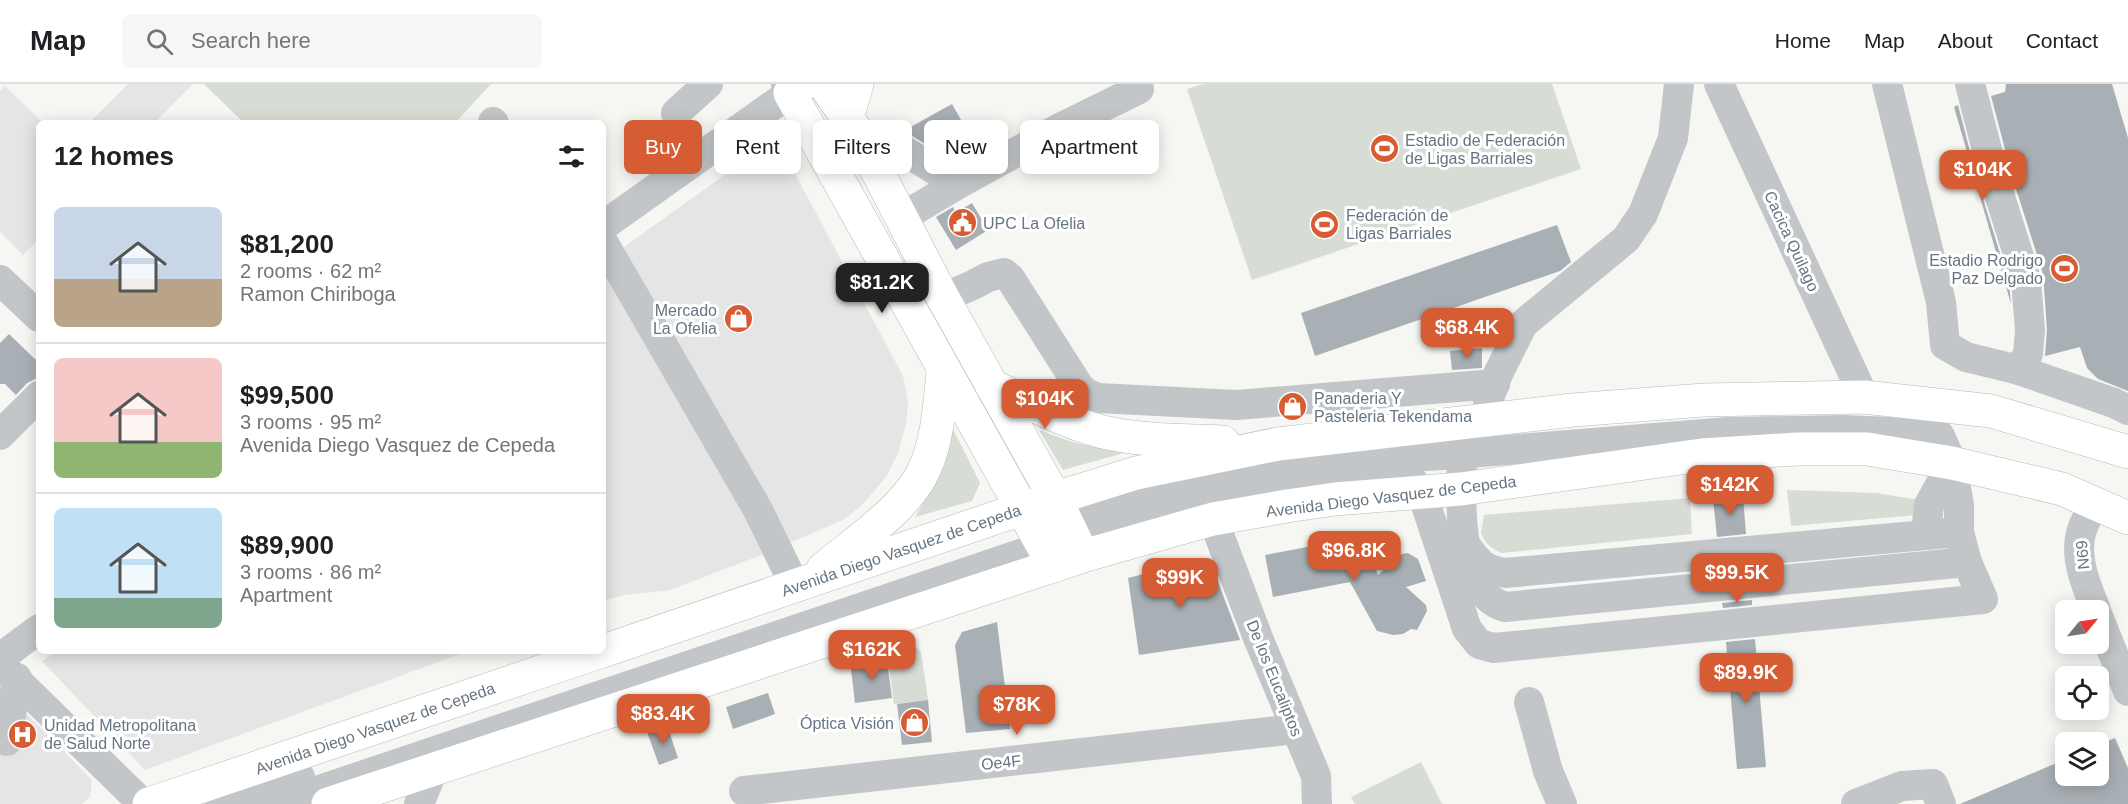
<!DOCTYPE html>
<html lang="en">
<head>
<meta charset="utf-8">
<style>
  :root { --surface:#fff; --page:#f6f6f6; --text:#202124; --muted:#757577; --line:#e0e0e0; --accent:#d65c33 }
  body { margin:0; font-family:Arial,sans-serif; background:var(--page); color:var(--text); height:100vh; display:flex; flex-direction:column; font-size:22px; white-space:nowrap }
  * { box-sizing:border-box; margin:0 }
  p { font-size:20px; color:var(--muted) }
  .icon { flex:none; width:33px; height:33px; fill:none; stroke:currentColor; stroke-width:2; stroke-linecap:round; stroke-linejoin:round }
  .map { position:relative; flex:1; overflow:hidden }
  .panel { position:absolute; left:36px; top:36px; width:570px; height:534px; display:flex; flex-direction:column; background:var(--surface); border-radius:9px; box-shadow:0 3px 15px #0003 }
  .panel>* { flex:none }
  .top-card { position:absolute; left:624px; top:36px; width:570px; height:54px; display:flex; gap:12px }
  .needle { width:39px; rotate:60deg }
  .tools { position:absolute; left:2055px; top:516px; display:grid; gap:12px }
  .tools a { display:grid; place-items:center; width:54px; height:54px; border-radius:9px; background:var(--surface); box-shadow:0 3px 15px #0003; font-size:30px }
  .price { position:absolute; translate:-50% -51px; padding:0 14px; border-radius:12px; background:var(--accent); color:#fff; font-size:20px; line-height:39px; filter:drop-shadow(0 2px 3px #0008) }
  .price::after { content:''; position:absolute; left:50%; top:36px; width:18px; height:14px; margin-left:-9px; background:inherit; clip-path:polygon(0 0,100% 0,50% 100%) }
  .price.selected { background:#222; color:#fff }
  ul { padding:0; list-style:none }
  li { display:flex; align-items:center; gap:18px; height:150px; padding:0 18px }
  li+li { border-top:2px solid var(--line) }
  li span { display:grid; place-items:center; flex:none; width:168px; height:120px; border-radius:9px; color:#555 }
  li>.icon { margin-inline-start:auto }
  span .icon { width:72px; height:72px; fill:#fffc; stroke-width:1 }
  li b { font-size:26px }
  h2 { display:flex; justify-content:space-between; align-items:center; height:72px; padding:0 18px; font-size:26px }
  .tag { padding:0 21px; border-radius:9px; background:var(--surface); box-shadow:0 3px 15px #0003; font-size:21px; line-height:54px }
  .tag.selected { background:var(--accent); color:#fff }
  header { display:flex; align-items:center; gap:36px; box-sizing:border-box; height:84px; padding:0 30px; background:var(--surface); border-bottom:2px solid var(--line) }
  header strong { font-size:28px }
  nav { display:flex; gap:33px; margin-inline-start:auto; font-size:21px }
  .search { width:420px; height:54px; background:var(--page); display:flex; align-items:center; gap:15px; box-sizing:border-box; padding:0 21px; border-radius:9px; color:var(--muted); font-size:22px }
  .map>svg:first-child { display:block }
  .built { fill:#e4e5e4 }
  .green { fill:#d7ddd4 }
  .building { fill:#a9b0b5 }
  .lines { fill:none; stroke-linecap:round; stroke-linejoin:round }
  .major-casing { stroke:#b5b9bc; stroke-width:34 }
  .minor { stroke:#c2c6c9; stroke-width:30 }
  .major { stroke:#fff; stroke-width:33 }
  .labels { text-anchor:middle; stroke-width:6; stroke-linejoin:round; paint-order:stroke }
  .poi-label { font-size:16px; fill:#677582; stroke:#fff; text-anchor:start }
  .street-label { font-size:16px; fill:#677582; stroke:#fff }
</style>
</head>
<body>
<header>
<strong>Map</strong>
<div class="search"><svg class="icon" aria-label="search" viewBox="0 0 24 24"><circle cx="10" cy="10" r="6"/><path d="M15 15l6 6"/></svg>Search here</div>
<nav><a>Home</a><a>Map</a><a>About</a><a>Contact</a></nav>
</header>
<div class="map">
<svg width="2128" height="720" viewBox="0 0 2128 720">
  <rect width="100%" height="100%" fill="#f6f6f3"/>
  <g class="built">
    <polygon points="128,0 193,0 154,39 89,39"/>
    <polygon points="5,2 43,39 39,39 39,155 23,171 0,148 0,7"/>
    <polygon points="776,54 903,292 908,318 906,340 898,369 886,393 863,420 845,435 769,468 670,506 625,511 603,517 603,178"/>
    <polygon points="57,567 468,567 145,686 42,577"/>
    <polygon points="0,603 92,696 90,713 82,720 0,720"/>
  </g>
  <g class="green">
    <polygon points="204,0 491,0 455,39 244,39"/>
    <polygon points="1203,0 1552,0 1581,85 1252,196 1187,5"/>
    <polygon points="953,345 980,399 972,417 915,433 937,394"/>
    <polygon points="1039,346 1072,358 1124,369 1063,386"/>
    <polygon points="1787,406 1877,409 1919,416 1917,431 1791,442"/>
    <path d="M1690,414L1692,450L1502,469C1491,465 1485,459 1481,449L1484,431Z"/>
    <polygon points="911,563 917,564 921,568 928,616 894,620 887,569"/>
    <polygon points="1421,678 1442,720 1355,720 1351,713"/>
  </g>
  <g class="building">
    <polygon points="2006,0 2112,0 2128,54 2128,307 2098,295 2087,284 2080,263 2045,272 2047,246 2043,190 2012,92 1991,12 2005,8"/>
    <polygon points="952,20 977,64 976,71 958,80 909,50 907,45"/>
    <polygon points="1958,21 1979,102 2009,198 2011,220 1954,23"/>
    <polygon points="972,119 988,146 956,166 936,133 953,123 956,129"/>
    <polygon points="1557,141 1571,178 1560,187 1315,272 1301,229"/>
    <polygon points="9,250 39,279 39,293 27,299 16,311 5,300 0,300 0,259"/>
    <polygon points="1482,264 1482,284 1452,286 1450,267"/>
    <polygon points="1743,412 1746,450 1717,453 1713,414"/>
    <polygon points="1334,458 1336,466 1359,462 1366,465 1378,491 1402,470 1408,469 1418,475 1426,497 1406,503 1426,521 1427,527 1417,546 1411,545 1403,550 1393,551 1377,547 1350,498 1273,513 1265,471"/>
    <polygon points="1202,475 1209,477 1212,482 1240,556 1139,571 1128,494"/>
    <polygon points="1752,516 1752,521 1723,524 1722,519"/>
    <polygon points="997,538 1010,645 966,649 955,561 962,548"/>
    <polygon points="1755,555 1766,683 1737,685 1726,558"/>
    <polygon points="886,570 892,614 855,619 851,585"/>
    <polygon points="768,609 775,630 733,645 726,623"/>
    <polygon points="928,616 932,658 902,661 897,620"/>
    <polygon points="667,641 678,674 659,681 647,648"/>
    <polygon points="2115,654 2128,684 2128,720 1960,720 2066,675 2066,692 2098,692 2098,661"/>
  </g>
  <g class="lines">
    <defs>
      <g id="major">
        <polyline points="803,0 790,9 1054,482"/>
        <polyline points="824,0 857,48 943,214 1055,414 1083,472"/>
        <polyline points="847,34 857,0"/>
        <path d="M992,302C1028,318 1064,338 1103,348C1141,357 1183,356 1223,358"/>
        <path d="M823,485C855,458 907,424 924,386C938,357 940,318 943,287"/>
        <polyline points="603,567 1021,425 1136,389 1278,360 1573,326 1704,316 1864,313 1991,327 2128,368"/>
        <polyline points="149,720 602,567"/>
        <polyline points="328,720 1083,472 1213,435 1287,422 1335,415 1461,405 1702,371 1797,365 1867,365 1952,379 2062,405 2128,434"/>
      </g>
    </defs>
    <use href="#major" class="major-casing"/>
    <g class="minor">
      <polyline points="1719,0 1864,313"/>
      <polyline points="1887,0 1941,218 1945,261 1966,273 2019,286 2028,270 2030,247 2026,195 1995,97 1970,0"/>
      <polyline points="676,29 708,0"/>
      <polyline points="493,38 494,39"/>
      <polyline points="857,48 898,63 958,100 1060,44 1139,5"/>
      <polyline points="901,134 958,100"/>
      <polyline points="603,142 790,9 786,0"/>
      <polyline points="603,158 758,426 795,502"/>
      <polyline points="0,196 39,233"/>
      <polyline points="943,214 973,201 988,193 1004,189 1010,194 1080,304 1088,310 1098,314 1236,321 1495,300"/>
      <polyline points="2019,286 2114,319 2128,326"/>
      <polyline points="1488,317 1498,290 1523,240 1626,155 1643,130 1673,54 1679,0"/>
      <polyline points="0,351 39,312"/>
      <path d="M1462,380C1460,418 1458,510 1505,523L1967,478"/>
      <polyline points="1082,429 1174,402 1277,380 1444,371 1729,348 1845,346 1912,349 1932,360 1943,371"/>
      <polyline points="1213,435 1258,554 1316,692 1317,720"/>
      <polyline points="1926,450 1929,421 1952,379"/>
      <path d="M1466,462C1479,479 1484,486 1505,489L1959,448"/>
      <path d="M2096,526C2081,488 2066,454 2098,419"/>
      <polyline points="2098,532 2128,607"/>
      <polyline points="0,574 39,545"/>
      <polyline points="0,580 143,720"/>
      <polyline points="1529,618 1548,687 1562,720"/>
      <polyline points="7,657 17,594"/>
      <polyline points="744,707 1295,645"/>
      <polyline points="220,720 300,693"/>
      <polyline points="278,720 1074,452 1138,434 1280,402 1411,395 1422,409 1467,545 1479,560 1494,564 1983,515 1967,478 1959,448 1959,422 1952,379 1940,352 1912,317"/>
      <polyline points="419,720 433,686"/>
      <polyline points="1856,720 1902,702 1933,700 1941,720"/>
    </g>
    <use href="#major" class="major"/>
  </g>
  <defs>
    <symbol id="stadium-disc" viewBox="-11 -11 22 22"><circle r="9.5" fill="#d65c33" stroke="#fff"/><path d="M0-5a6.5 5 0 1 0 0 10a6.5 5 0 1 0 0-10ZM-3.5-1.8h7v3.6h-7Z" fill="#fff"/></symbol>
    <symbol id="civic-disc" viewBox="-11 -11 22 22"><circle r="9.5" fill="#d65c33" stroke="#fff"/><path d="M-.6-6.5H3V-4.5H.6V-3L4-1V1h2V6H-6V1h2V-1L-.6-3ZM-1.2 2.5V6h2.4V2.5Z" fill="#fff"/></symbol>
    <symbol id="shop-disc" viewBox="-11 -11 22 22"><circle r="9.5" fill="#d65c33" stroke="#fff"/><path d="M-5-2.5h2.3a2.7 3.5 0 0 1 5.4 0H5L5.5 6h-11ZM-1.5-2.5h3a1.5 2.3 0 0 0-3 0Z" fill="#fff"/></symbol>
    <symbol id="hospital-disc" viewBox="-11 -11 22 22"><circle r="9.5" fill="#d65c33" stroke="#fff"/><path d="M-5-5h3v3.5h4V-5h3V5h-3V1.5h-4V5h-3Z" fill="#fff"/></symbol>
  </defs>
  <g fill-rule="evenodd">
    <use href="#stadium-disc" x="1368" y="48" width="33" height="33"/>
    <use href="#civic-disc" x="946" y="122" width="33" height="33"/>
    <use href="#stadium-disc" x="1308" y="124" width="33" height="33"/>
    <use href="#stadium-disc" x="2048" y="168" width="33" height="33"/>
    <use href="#shop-disc" x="722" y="218" width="33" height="33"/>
    <use href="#shop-disc" x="1276" y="306" width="33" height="33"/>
    <use href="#shop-disc" x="898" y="622" width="33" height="33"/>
    <use href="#hospital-disc" x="6" y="634" width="33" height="33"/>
  </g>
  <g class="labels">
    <g class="poi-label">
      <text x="1405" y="62">Estadio de Federación<tspan x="1405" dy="18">de Ligas Barriales</tspan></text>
      <text x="1346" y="137">Federación de<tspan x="1346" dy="18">Ligas Barriales</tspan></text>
      <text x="983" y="145">UPC La Ofelia</text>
      <text x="2043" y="182" text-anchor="end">Estadio Rodrigo<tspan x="2043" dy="18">Paz Delgado</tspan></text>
      <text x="717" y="232" text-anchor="end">Mercado<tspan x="717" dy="18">La Ofelia</tspan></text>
      <text x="1314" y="320">Panaderia Y<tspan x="1314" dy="18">Pasteleria Tekendama</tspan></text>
      <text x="894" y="645" text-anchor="end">Óptica Visión</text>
      <text x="44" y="647">Unidad Metropolitana<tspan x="44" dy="18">de Salud Norte</tspan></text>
    </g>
    <g class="street-label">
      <text transform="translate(1792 157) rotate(65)" y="6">Cacica Quilago</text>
      <text transform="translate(1391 412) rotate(-7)" y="6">Avenida Diego Vasquez de Cepeda</text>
      <text transform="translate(901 466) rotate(-19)" y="6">Avenida Diego Vasquez de Cepeda</text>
      <text transform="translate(2082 471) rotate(-95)" y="6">N69</text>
      <text transform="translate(1275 594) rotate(68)" y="6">De los Eucaliptos</text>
      <text transform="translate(375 644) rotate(-19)" y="6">Avenida Diego Vasquez de Cepeda</text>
      <text transform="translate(1001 678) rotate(-6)" y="6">Oe4F</text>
    </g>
  </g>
</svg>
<div class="tools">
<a><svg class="needle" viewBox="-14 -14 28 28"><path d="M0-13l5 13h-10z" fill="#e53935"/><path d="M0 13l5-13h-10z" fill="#757577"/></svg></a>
<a><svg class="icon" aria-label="locate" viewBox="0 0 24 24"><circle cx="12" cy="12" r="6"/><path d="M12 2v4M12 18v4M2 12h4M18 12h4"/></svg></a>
<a><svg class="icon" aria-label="layers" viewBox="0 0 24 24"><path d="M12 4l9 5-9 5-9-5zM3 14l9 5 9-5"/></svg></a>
</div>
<b class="price" style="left:1983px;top:117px">$104K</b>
<b class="price selected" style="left:882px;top:230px">$81.2K</b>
<b class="price" style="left:1467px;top:275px">$68.4K</b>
<b class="price" style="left:1045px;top:346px">$104K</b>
<b class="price" style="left:1730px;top:432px">$142K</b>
<b class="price" style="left:1354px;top:498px">$96.8K</b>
<b class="price" style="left:1737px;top:520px">$99.5K</b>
<b class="price" style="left:1180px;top:525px">$99K</b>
<b class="price" style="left:872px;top:597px">$162K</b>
<b class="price" style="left:1746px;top:620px">$89.9K</b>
<b class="price" style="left:1017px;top:652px">$78K</b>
<b class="price" style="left:663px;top:661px">$83.4K</b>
<div class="top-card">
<a class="tag selected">Buy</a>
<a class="tag">Rent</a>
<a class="tag">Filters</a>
<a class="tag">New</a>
<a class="tag">Apartment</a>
</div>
<section class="panel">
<h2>12 homes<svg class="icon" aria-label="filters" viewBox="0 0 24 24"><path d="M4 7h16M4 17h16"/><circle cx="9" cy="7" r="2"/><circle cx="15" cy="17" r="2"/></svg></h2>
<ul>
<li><span style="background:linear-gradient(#c9d6e8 60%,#b9a48a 0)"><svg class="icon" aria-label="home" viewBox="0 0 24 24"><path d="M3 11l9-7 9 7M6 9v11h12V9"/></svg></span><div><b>$81,200</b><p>2 rooms · 62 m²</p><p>Ramon Chiriboga</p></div></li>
<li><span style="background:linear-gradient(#f6c9c9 70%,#8fb573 0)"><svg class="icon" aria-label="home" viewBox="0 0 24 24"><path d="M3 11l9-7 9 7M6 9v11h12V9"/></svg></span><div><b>$99,500</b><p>3 rooms · 95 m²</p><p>Avenida Diego Vasquez de Cepeda</p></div></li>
<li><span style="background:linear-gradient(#bfe0f5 75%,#7fa58c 0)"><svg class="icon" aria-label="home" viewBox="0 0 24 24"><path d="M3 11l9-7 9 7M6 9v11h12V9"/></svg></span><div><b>$89,900</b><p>3 rooms · 86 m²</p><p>Apartment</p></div></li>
</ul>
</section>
</div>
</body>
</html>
